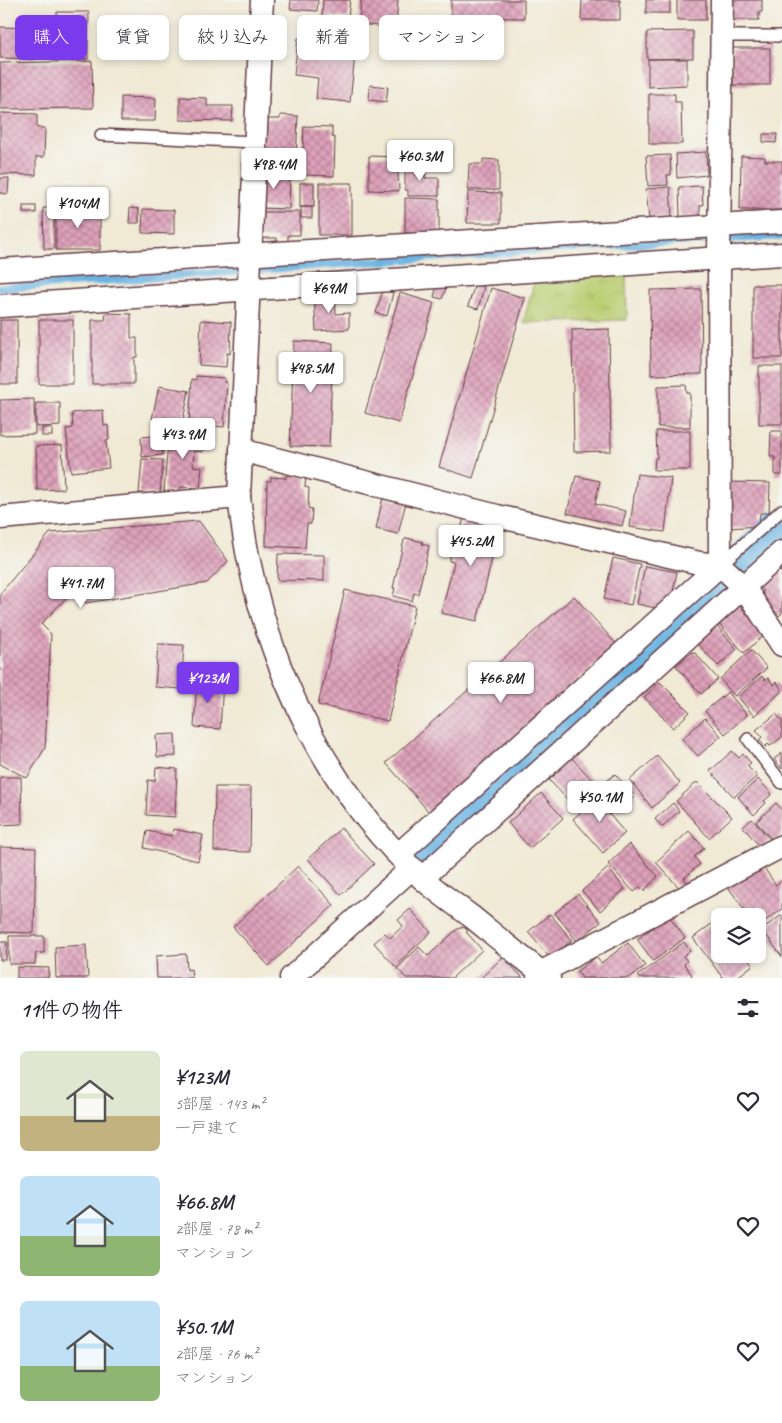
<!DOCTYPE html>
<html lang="ja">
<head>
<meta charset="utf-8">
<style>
  :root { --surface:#fff; --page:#f2f2f3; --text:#2b2b33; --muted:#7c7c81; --accent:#7c3aed }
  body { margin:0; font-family:Caveat,"Klee One",sans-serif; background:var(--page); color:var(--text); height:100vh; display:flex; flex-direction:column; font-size:19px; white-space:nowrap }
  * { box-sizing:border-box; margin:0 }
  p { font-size:16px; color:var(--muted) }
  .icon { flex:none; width:28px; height:28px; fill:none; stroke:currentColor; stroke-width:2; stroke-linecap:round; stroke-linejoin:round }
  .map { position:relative; height:978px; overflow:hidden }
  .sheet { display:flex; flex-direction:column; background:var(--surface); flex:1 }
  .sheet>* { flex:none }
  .guide { position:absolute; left:15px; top:15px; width:500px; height:45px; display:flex; gap:10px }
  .controls { position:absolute; left:711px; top:908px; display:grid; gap:10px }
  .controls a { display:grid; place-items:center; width:55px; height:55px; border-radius:8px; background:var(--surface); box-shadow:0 2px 8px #0003; font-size:25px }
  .price { position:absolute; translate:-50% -42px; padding:0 11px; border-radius:5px; background:#fff; color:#222; font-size:16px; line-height:32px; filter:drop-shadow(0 1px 2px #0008) }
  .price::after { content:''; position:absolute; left:50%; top:30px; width:15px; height:11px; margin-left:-8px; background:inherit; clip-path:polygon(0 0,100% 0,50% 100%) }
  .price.selected { background:var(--accent); color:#fff }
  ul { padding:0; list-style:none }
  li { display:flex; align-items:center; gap:15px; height:125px; padding:0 20px }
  li span { display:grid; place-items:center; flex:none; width:140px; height:100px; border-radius:8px; color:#555 }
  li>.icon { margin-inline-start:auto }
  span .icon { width:60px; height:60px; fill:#fffc; stroke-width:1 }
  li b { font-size:21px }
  h2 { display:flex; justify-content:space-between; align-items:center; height:60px; padding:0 20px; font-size:21px }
  .chip { padding:0 18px; border-radius:8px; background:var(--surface); box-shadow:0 2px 8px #0003; font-size:18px; line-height:45px }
  .chip.selected { background:var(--accent); color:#fff }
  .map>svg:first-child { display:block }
  .grass { fill:url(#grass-tufts); stroke:#82764e }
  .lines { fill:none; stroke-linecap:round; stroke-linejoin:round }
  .stream { stroke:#6bb4e3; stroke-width:8 }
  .river { stroke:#6bb4e3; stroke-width:46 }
  .building { fill:url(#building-cross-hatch) }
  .lane-casing { stroke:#633d44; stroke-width:14 }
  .street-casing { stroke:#633d44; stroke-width:25 }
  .lane { stroke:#fff; stroke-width:11 }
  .street { stroke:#fff; stroke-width:22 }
</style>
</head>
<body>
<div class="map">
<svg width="782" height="978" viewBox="0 0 782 978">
  <defs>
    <pattern id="grass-tufts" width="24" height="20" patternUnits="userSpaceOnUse" patternTransform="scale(1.25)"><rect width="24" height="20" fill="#b9ce72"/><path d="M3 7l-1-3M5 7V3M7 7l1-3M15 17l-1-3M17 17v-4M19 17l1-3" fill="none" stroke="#a1b063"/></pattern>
    <pattern id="building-cross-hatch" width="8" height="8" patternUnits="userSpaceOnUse" patternTransform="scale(1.25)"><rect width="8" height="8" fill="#dea2bb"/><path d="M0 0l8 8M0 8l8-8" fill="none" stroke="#b68398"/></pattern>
  </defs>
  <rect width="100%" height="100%" fill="#f6f6f2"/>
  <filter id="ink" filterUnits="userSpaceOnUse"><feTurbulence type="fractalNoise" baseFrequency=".02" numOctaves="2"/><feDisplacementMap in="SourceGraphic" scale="10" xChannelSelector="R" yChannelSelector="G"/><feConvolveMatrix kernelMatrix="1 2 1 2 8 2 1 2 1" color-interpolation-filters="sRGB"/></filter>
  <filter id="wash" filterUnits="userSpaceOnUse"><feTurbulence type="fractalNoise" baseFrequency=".0096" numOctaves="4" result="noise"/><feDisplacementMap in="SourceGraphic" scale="20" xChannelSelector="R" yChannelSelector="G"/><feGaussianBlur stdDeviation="1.12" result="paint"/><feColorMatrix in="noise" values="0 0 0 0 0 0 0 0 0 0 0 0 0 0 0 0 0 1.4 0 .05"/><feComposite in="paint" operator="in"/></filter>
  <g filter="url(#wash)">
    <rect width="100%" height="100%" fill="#f0e9d4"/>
    <polygon class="grass" points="626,274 627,320 523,323 535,279"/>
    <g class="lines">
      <polyline class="stream" points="0,288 551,249 782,236"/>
      <polyline class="river" points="427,852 516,770 782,533"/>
    </g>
    <g id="blocks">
      <g class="building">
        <polygon points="291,0 318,0 317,11 290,9"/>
        <polygon points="323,0 350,0 348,18 322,16"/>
        <polygon points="361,0 398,0 396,28 359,24"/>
        <polygon points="451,0 524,0 524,18 451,17"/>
        <polygon points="582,0 620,0 620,20 581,20"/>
        <rect x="646" y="0" width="24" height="13"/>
        <rect x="677" y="0" width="29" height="20"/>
        <polygon points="732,0 762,0 762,12 759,12 759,20 732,20"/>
        <polygon points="57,12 89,12 88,59 56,58"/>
        <polygon points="0,27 35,28 35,59 0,58"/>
        <polygon points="693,31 693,58 647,59 647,32"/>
        <polygon points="326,37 343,39 342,43 356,45 350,102 316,99 318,78 294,75 298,38 325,41"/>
        <polygon points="732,48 770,48 770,85 733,85"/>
        <polygon points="648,59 687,59 687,85 648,87"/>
        <polygon points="92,61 93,108 1,109 0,63"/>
        <polygon points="370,85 388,87 386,102 369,100"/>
        <polygon points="649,94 675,94 675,102 681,102 682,144 649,144"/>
        <polygon points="121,97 156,98 155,121 121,121"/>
        <polygon points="180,97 207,98 207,106 233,106 232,121 180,120"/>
        <polygon points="0,113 37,114 37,128 45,128 44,157 36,157 36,175 0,174"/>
        <polygon points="280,115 298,116 296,161 262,159 263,119 280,119"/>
        <polygon points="304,126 332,127 332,137 335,138 334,176 302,175"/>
        <polygon points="763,134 777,134 776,143 763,142"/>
        <polygon points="706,152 707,175 677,178 676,154"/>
        <polygon points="670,155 671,175 667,175 668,185 648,186 646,156"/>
        <polygon points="369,156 397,157 399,191 369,190"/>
        <polygon points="741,156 765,157 765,161 782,161 782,210 740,210"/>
        <polygon points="483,159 499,160 499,190 468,190 469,164 483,164"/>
        <polygon points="405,164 425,164 425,178 439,178 439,196 408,196 408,190 405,190"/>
        <polygon points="259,170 280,170 280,175 290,175 289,209 259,208"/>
        <polygon points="0,178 9,178 8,194 0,193"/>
        <rect x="300" y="183" width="14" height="24"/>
        <rect x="319" y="183" width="33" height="52"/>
        <polygon points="702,186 703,205 700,205 700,216 680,217 679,187"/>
        <polygon points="670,187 672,217 649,219 646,189"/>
        <polygon points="468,192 501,193 501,223 467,223"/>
        <polygon points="405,198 439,199 439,233 405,233"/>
        <rect x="23" y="206" width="13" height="7"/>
        <polygon points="100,207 100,250 56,250 56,208"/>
        <rect x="301" y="207" width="11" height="11"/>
        <polygon points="43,208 54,208 54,249 44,249"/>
        <polygon points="130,208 139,209 139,223 129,223"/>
        <polygon points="143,209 174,210 174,234 142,233"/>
        <polygon points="259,212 300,212 300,235 288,235 288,242 277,242 277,238 259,238"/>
        <polygon points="475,284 484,287 478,309 468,306"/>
        <polygon points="437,285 446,288 442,299 434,297"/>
        <rect x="753" y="285" width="29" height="73"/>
        <polygon points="491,288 525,298 473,478 439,467"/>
        <polygon points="701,289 702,374 651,375 650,290"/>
        <polygon points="383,290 393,293 387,316 376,313"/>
        <polygon points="335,293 336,314 349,313 349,329 316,331 314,294"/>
        <polygon points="400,293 434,303 399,423 365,413"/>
        <polygon points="106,313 131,314 131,338 137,338 137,357 134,357 134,384 92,384 92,320 105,320"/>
        <rect x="0" y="320" width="17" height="64"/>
        <rect x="39" y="320" width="34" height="64"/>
        <polygon points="201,320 231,322 230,354 227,353 226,367 199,365"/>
        <polygon points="609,329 611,451 574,452 572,330"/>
        <polygon points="294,341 333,343 329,447 290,446"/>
        <rect x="759" y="366" width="23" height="58"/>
        <polygon points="196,376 225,378 224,382 227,383 224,427 189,424 192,379 196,380"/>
        <polygon points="686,385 687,393 690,393 690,427 658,427 658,386"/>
        <polygon points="159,386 189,391 182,425 152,419"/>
        <polygon points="34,399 35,434 0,435 0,400"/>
        <polygon points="36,403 60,403 60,426 36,427"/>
        <polygon points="103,410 104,426 108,425 109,440 106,441 109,468 71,472 66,429 73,428 72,413"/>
        <rect x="42" y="428" width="10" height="8"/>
        <polygon points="169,430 205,432 203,452 194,451 193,466 202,467 200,488 180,487 180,492 164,491"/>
        <polygon points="656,431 690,431 690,470 654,470 655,458 657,458"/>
        <polygon points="771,431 782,431 782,475 775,475 775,457 770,457"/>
        <polygon points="162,435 163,455 142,457 141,437"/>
        <polygon points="62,445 64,489 37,490 36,446"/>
        <polygon points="142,459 163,460 160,494 139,493"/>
        <polygon points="637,474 671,478 665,532 630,527"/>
        <polygon points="286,475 306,476 305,487 309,488 308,508 312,509 311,524 307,524 305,548 266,546 267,481 271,481 271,477 286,478"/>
        <polygon points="576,476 600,481 595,504 626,511 622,526 567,513"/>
        <polygon points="730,482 770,483 769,513 760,513 759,526 729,528"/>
        <polygon points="383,497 406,502 398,534 376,529"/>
        <polygon points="465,513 501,522 477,621 441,613 454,562 449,561 452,545 457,546"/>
        <polygon points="199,521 228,561 207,583 86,603 74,590 41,624 51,634 45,748 27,778 0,764 0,594 50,533"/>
        <polygon points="407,538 423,542 422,544 429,546 418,594 414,593 412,601 393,596 395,588 393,588 404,540"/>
        <polygon points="278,554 324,555 324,581 277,580"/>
        <polygon points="613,558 640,564 631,605 604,599"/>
        <polygon points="645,566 677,572 669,611 637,604"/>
        <polygon points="776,567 780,572 782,570 782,613 779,616 761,594 764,591 757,584"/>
        <polygon points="345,590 415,606 388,721 318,705"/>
        <polygon points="574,596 617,645 429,812 386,763"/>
        <polygon points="738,603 764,635 744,653 717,622"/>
        <polygon points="715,624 737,649 718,666 695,641"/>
        <polygon points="158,644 184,645 181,689 155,687"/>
        <polygon points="751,650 767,668 735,696 720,679"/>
        <polygon points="692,652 695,653 718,679 701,694 676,666"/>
        <polygon points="762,676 765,680 768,678 774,685 777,682 782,691 754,716 738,697"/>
        <polygon points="197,680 223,682 220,729 194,727"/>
        <polygon points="660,682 690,712 673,728 644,697"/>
        <polygon points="728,692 747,715 725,734 705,711"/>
        <polygon points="776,714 782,721 782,737 770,746 768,744 765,747 759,740 762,737 756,730"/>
        <polygon points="705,718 721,736 698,756 682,739"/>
        <polygon points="175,734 176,756 157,757 156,735"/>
        <polygon points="732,751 739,758 743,754 751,763 747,766 757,776 734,797 710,771"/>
        <polygon points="782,753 782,769 774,759"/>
        <polygon points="570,756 596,784 573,805 549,780 555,775 552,772"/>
        <polygon points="657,756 680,783 652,808 630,780"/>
        <polygon points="156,767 177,769 175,817 146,815 148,780 155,781"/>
        <polygon points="615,774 635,796 619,811 599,788"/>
        <polygon points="0,777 21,777 22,824 0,825"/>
        <polygon points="758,779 772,794 764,801 766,803 754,815 738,797"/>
        <polygon points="697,782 732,817 709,838 676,801"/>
        <polygon points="215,787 251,787 250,852 214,851"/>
        <polygon points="541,793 563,818 530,848 508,823"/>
        <polygon points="602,793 615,809 609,814 625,833 603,853 573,819"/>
        <polygon points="673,803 679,811 662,827 655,819"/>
        <polygon points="776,803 782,810 782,834 774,841 756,822"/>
        <polygon points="752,819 770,839 761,848 743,827"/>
        <polygon points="341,828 374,864 341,895 308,859"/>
        <polygon points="173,829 203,835 198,861 144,848 147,831 172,836"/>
        <polygon points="689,831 704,848 694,857 700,864 684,878 690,886 681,890 656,862"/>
        <polygon points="629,844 658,876 644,891 640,887 634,892 608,864"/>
        <polygon points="0,847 36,848 34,933 0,932"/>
        <polygon points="762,865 776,885 782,880 782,909 758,926 758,916 749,916 728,887"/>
        <polygon points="298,866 334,905 269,966 233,927"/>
        <polygon points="608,868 625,889 600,911 582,891"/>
        <polygon points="578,894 601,922 577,941 555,913"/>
        <polygon points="410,909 431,932 395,966 374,943 385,933 390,938 403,926 398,920"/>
        <polygon points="550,914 572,940 550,958 528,932"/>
        <polygon points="782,915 782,957 762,929"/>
        <polygon points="669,916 685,938 653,961 637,939"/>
        <polygon points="718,919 720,954 744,954 753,965 736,978 723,978 693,938"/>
        <polygon points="462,927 467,929 467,933 482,950 452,978 406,978 397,968 419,947 428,956 456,930"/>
        <polygon points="9,936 44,936 44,953 36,953 35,964 9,964"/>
        <polygon points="0,942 7,942 6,960 0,960"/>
        <polygon points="684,942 690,951 683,956 687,961 684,964 692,975 689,978 639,978 637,976"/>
        <polygon points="628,943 645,966 629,978 582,978 577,971 596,957 601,963"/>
        <polygon points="86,945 88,978 56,978 55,947"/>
        <polygon points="186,954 187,970 191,969 192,978 157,978 156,956"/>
        <polygon points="503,957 523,978 481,978"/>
        <polygon points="17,967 49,968 48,978 17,978"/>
      </g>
    </g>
  </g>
  <g filter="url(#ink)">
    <use href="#blocks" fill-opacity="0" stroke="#633d44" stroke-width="1"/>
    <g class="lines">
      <defs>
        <g id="lane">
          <polyline points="721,36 782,36"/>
          <polyline points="101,135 255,142"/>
          <polyline points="720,565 782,510"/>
          <polyline points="748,739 782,783"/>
        </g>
        <g id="street">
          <path d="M262,0L239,497C242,518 244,540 249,561C273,678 332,797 422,878C437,892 455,904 472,917C498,938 523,959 549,978"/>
          <polyline points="722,0 719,253 720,565 744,587 782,645"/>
          <polyline points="0,270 782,222"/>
          <polyline points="0,306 782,254"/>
          <polyline points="241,450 497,516 699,563 720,565"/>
          <polyline points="0,518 239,497"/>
          <polyline points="399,854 720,565"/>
          <polyline points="422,878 782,552"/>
          <polyline points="291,978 412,868"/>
          <polyline points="538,978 542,972 782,846"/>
        </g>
      </defs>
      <use href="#lane" class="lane-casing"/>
      <use href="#street" class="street-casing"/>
      <use href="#lane" class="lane"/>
      <use href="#street" class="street"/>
    </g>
  </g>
</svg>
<div class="controls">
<a><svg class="icon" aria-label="layers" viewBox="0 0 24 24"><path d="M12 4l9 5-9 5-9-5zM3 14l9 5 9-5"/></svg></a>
</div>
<b class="price" style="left:420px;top:182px">¥60.3M</b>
<b class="price" style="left:274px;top:190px">¥98.4M</b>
<b class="price" style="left:78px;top:229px">¥104M</b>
<b class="price" style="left:329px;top:314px">¥69M</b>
<b class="price" style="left:311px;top:394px">¥48.5M</b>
<b class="price" style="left:183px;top:460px">¥43.9M</b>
<b class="price" style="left:471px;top:567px">¥45.2M</b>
<b class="price" style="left:81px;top:609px">¥41.7M</b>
<b class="price selected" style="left:208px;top:704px">¥123M</b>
<b class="price" style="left:501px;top:704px">¥66.8M</b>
<b class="price" style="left:600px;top:823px">¥50.1M</b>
<div class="guide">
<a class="chip selected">購入</a>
<a class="chip">賃貸</a>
<a class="chip">絞り込み</a>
<a class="chip">新着</a>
<a class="chip">マンション</a>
</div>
</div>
<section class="sheet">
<h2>11件の物件<svg class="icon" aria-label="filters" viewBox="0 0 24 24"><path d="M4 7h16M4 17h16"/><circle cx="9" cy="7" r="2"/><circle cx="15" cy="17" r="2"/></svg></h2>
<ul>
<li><span style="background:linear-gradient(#dfe7d0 65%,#c2b280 0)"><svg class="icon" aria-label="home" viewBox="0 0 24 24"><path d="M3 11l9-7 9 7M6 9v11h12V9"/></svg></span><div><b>¥123M</b><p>5部屋 · 143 m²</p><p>一戸建て</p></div><svg class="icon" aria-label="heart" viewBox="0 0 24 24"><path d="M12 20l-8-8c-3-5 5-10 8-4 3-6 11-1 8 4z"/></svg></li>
<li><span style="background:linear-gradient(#bfe0f5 60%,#8fb573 0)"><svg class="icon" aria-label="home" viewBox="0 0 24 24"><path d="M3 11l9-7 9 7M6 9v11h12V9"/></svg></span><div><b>¥66.8M</b><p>2部屋 · 78 m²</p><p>マンション</p></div><svg class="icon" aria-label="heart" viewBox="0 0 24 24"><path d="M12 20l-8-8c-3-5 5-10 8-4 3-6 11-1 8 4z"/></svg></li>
<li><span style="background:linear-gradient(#bfe0f5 65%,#8fb573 0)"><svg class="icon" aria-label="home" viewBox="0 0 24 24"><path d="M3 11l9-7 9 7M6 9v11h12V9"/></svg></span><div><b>¥50.1M</b><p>2部屋 · 76 m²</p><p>マンション</p></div><svg class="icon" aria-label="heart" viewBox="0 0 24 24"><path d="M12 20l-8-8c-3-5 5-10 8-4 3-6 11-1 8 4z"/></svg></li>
</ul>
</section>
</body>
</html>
